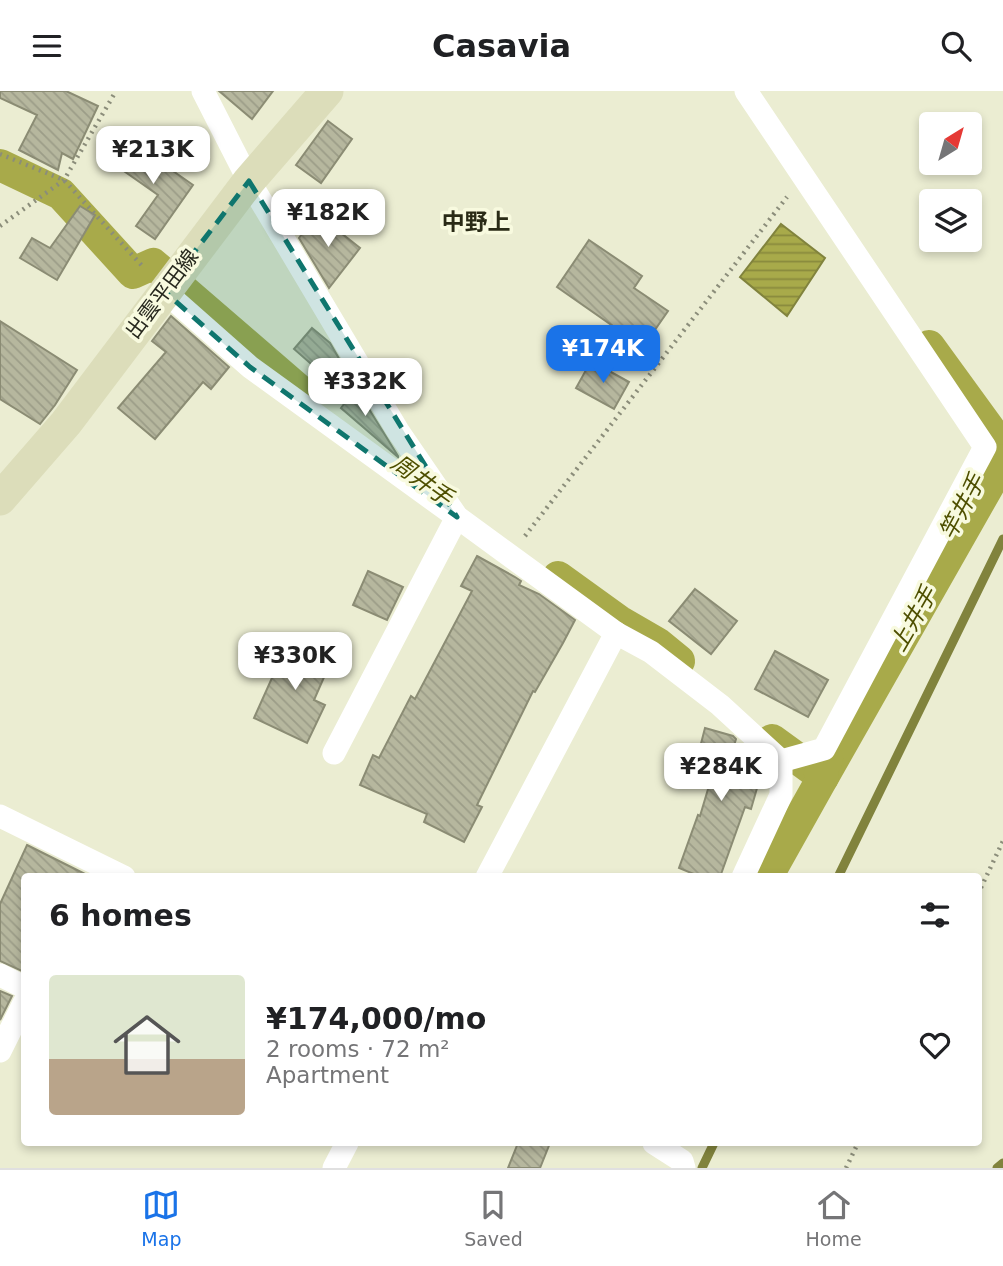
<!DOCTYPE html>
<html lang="en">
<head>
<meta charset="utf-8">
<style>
  :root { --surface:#fff; --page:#f2f2f2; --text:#202124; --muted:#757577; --line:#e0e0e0; --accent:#1a73e8 }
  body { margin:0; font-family:"DejaVu Sans","Noto Sans JP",sans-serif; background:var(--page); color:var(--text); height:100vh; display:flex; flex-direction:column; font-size:26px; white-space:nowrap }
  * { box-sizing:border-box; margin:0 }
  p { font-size:23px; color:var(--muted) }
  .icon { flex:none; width:38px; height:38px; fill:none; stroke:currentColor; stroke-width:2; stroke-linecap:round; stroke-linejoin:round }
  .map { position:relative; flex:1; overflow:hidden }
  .sheet { position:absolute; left:21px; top:782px; width:961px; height:273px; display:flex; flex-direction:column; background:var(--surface); border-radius:7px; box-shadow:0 4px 10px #0003 }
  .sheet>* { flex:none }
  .needle { width:46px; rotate:37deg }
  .buttons { position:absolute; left:919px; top:21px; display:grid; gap:14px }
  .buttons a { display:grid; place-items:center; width:63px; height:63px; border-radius:7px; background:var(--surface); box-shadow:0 4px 10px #0003; font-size:35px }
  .price { position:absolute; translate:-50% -60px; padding:0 16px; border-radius:14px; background:#fff; color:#222; font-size:23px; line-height:46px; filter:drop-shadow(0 2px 4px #0008) }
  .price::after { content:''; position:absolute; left:50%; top:42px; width:21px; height:16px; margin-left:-10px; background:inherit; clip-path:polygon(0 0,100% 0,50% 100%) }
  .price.selected { background:var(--accent); color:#fff }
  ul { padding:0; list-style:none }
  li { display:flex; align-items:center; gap:21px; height:175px; padding:0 28px }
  li span { display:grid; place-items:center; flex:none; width:196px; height:140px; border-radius:7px; color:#555 }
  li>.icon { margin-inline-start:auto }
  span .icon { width:84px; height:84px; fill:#fffc; stroke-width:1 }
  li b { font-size:30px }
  h2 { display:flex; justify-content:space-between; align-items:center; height:84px; padding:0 28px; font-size:30px }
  header { display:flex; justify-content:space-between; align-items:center; height:91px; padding:0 28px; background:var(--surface); font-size:32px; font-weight:800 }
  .menu { display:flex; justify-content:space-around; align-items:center; height:98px; border-top:2px solid var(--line); background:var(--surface); font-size:19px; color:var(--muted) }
  .menu a { display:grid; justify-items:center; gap:4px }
  .menu .selected { color:var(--accent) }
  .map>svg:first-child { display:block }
  .water { fill:url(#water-rules); stroke:#81833d; stroke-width:2 }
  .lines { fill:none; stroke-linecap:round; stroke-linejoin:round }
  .stream { stroke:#81833d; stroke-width:9 }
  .canal { stroke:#a8aa4a; stroke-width:32 }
  .building { fill:url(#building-back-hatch); stroke:#8b8c74; stroke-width:2 }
  .path { stroke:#8b8d7a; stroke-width:4.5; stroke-dasharray:2 5; stroke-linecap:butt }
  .minor { stroke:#fff; stroke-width:23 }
  .secondary { stroke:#dcddba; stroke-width:33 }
  .marked { fill:#0f766e; fill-opacity:0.2; stroke:#0f766e; stroke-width:5; stroke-dasharray:14 9; stroke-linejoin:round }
  .labels { text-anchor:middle; stroke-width:7; stroke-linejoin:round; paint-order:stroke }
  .street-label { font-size:21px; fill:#27281e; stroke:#f8fadf }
  .neighbourhood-label { font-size:23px; font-weight:bold; fill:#2a2b16; stroke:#f8fadf }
  .water-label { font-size:23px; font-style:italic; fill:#4e4f01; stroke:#f8fadf }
</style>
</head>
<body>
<header><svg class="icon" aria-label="menu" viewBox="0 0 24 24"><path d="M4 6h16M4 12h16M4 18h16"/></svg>Casavia<svg class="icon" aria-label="search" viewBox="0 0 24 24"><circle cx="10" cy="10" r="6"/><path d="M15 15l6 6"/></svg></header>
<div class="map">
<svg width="1003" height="1077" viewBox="0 0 1003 1077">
  <defs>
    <pattern id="water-rules" width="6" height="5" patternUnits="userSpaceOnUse" patternTransform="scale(1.75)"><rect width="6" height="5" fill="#a8aa4a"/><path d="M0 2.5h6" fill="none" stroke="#898a3d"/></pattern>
    <pattern id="building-back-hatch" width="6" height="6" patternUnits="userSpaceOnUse" patternTransform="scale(1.75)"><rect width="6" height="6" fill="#b6b79e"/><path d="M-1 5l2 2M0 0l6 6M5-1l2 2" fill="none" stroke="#9c9d88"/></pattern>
  </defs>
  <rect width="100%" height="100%" fill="#ebedd2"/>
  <polygon class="water" points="781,133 825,167 787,225 740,186"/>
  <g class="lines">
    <g class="stream">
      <polyline points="838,786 1003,448"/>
      <polyline points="702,1077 714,1052"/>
      <polyline points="997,1077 1003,1072"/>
    </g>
    <g class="canal">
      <polyline points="0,74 61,103 133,182 153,173 306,305"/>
      <polyline points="929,255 993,343 995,353 977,387"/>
      <polyline points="558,486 619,530 657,552 679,570"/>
      <polyline points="772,649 823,686 1003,369"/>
      <polyline points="767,786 823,686 820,682 827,668"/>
    </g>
  </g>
  <g class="building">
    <polygon points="0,0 66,0 98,15 73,68 62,62 58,79 19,59 37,24 0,7"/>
    <polygon points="219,0 273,0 252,28"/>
    <polygon points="328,30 352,48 321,92 296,74"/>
    <polygon points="127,48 193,94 155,148 136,135 158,104 111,71"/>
    <polygon points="80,115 95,124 57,189 20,167 32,147 50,157"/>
    <polygon points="317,123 360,157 329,197 299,147"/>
    <polygon points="589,149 642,185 634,197 668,220 643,256 557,196"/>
    <polygon points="171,225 229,276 211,298 203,291 155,348 118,317 166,261 152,250"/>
    <polygon points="0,230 77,279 55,314 40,333 0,308"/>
    <polygon points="312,237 330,252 345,278 333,292 294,258"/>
    <polygon points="591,270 629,291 614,318 576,297"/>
    <polygon points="356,297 398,365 398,366 341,317"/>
    <polygon points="477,465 515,486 521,490 519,494 539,503 575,529 563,552 535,601 533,600 477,714 482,716 464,751 424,731 427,723 360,694 373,664 379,667 411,605 415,608 472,500 461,495"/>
    <polygon points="368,480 403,496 387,529 353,514"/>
    <polygon points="695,498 737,530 711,563 669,530"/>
    <polygon points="289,549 332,568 314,609 325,614 307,652 254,627"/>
    <polygon points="775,560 828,589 808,626 755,598"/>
    <polygon points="705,637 733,645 736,648 733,658 754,664 764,673 751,718 745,716 720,786 701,786 679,777 698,724 700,725 714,678 696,672"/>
    <polygon points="27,754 91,786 24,786 24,881 0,870 0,813"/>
    <polygon points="0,900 12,905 0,929"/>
    <polygon points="518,1052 550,1052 540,1077 508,1077"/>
  </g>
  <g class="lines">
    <g class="path">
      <polyline points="0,63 64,89 144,177"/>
      <polyline points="0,135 64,89 116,0"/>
      <polyline points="525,445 787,106"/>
      <polyline points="978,803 1003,750"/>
      <polyline points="846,1077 858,1052"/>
    </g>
    <g class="minor">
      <polyline points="203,0 249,90 398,340 457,426 616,542 651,561 720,614 781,670 781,704 743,786"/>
      <polyline points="746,0 985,356 824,658 781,670"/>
      <polyline points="164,200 250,276 457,426 334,662"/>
      <polyline points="0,725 124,786"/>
      <polyline points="487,786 616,542"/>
      <polyline points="0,884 24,896"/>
      <polyline points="0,960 24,912"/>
      <polyline points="654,1052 682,1070 684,1077"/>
      <polyline points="334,1077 347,1052"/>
    </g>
    <polyline class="secondary" points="0,408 66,332 249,90 327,0"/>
  </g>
  <path class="marked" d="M249,90L457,426L250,276L164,200Z"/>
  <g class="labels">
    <g class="street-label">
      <text transform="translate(162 203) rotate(-53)" y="7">出雲平田線</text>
    </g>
    <g class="neighbourhood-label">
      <text x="476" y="139">中野上</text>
    </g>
    <g class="water-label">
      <text transform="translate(422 389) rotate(36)" y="8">周井手</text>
      <text transform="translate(962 416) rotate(-62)" y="8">竿井手</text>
      <text transform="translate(913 528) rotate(-60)" y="8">上井手</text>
    </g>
  </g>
</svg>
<div class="buttons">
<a><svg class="needle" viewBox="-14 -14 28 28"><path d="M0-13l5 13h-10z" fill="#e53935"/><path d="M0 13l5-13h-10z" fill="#757577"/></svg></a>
<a><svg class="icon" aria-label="layers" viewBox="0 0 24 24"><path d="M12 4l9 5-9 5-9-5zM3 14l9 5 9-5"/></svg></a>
</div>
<b class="price" style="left:153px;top:95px">¥213K</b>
<b class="price" style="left:328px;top:158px">¥182K</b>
<b class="price selected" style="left:603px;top:294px">¥174K</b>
<b class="price" style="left:365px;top:327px">¥332K</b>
<b class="price" style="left:295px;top:601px">¥330K</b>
<b class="price" style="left:721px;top:712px">¥284K</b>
<section class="sheet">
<h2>6 homes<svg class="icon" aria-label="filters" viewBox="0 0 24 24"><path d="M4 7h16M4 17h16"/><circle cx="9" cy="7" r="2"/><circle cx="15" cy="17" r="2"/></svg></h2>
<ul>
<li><span style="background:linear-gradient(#dfe7d0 60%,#b9a48a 0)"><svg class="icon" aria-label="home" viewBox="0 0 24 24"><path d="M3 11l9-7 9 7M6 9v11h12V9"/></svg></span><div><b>¥174,000/mo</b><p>2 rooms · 72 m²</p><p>Apartment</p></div><svg class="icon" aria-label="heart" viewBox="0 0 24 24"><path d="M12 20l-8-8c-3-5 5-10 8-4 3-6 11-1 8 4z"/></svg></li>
</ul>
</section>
</div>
<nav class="menu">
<a class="selected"><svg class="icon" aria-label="map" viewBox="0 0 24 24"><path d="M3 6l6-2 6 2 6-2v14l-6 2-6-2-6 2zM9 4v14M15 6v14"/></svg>Map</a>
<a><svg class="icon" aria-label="saved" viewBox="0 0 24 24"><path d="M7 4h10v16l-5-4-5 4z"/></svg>Saved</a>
<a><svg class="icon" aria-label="home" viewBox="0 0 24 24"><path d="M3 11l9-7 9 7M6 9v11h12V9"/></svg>Home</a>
</nav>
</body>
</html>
